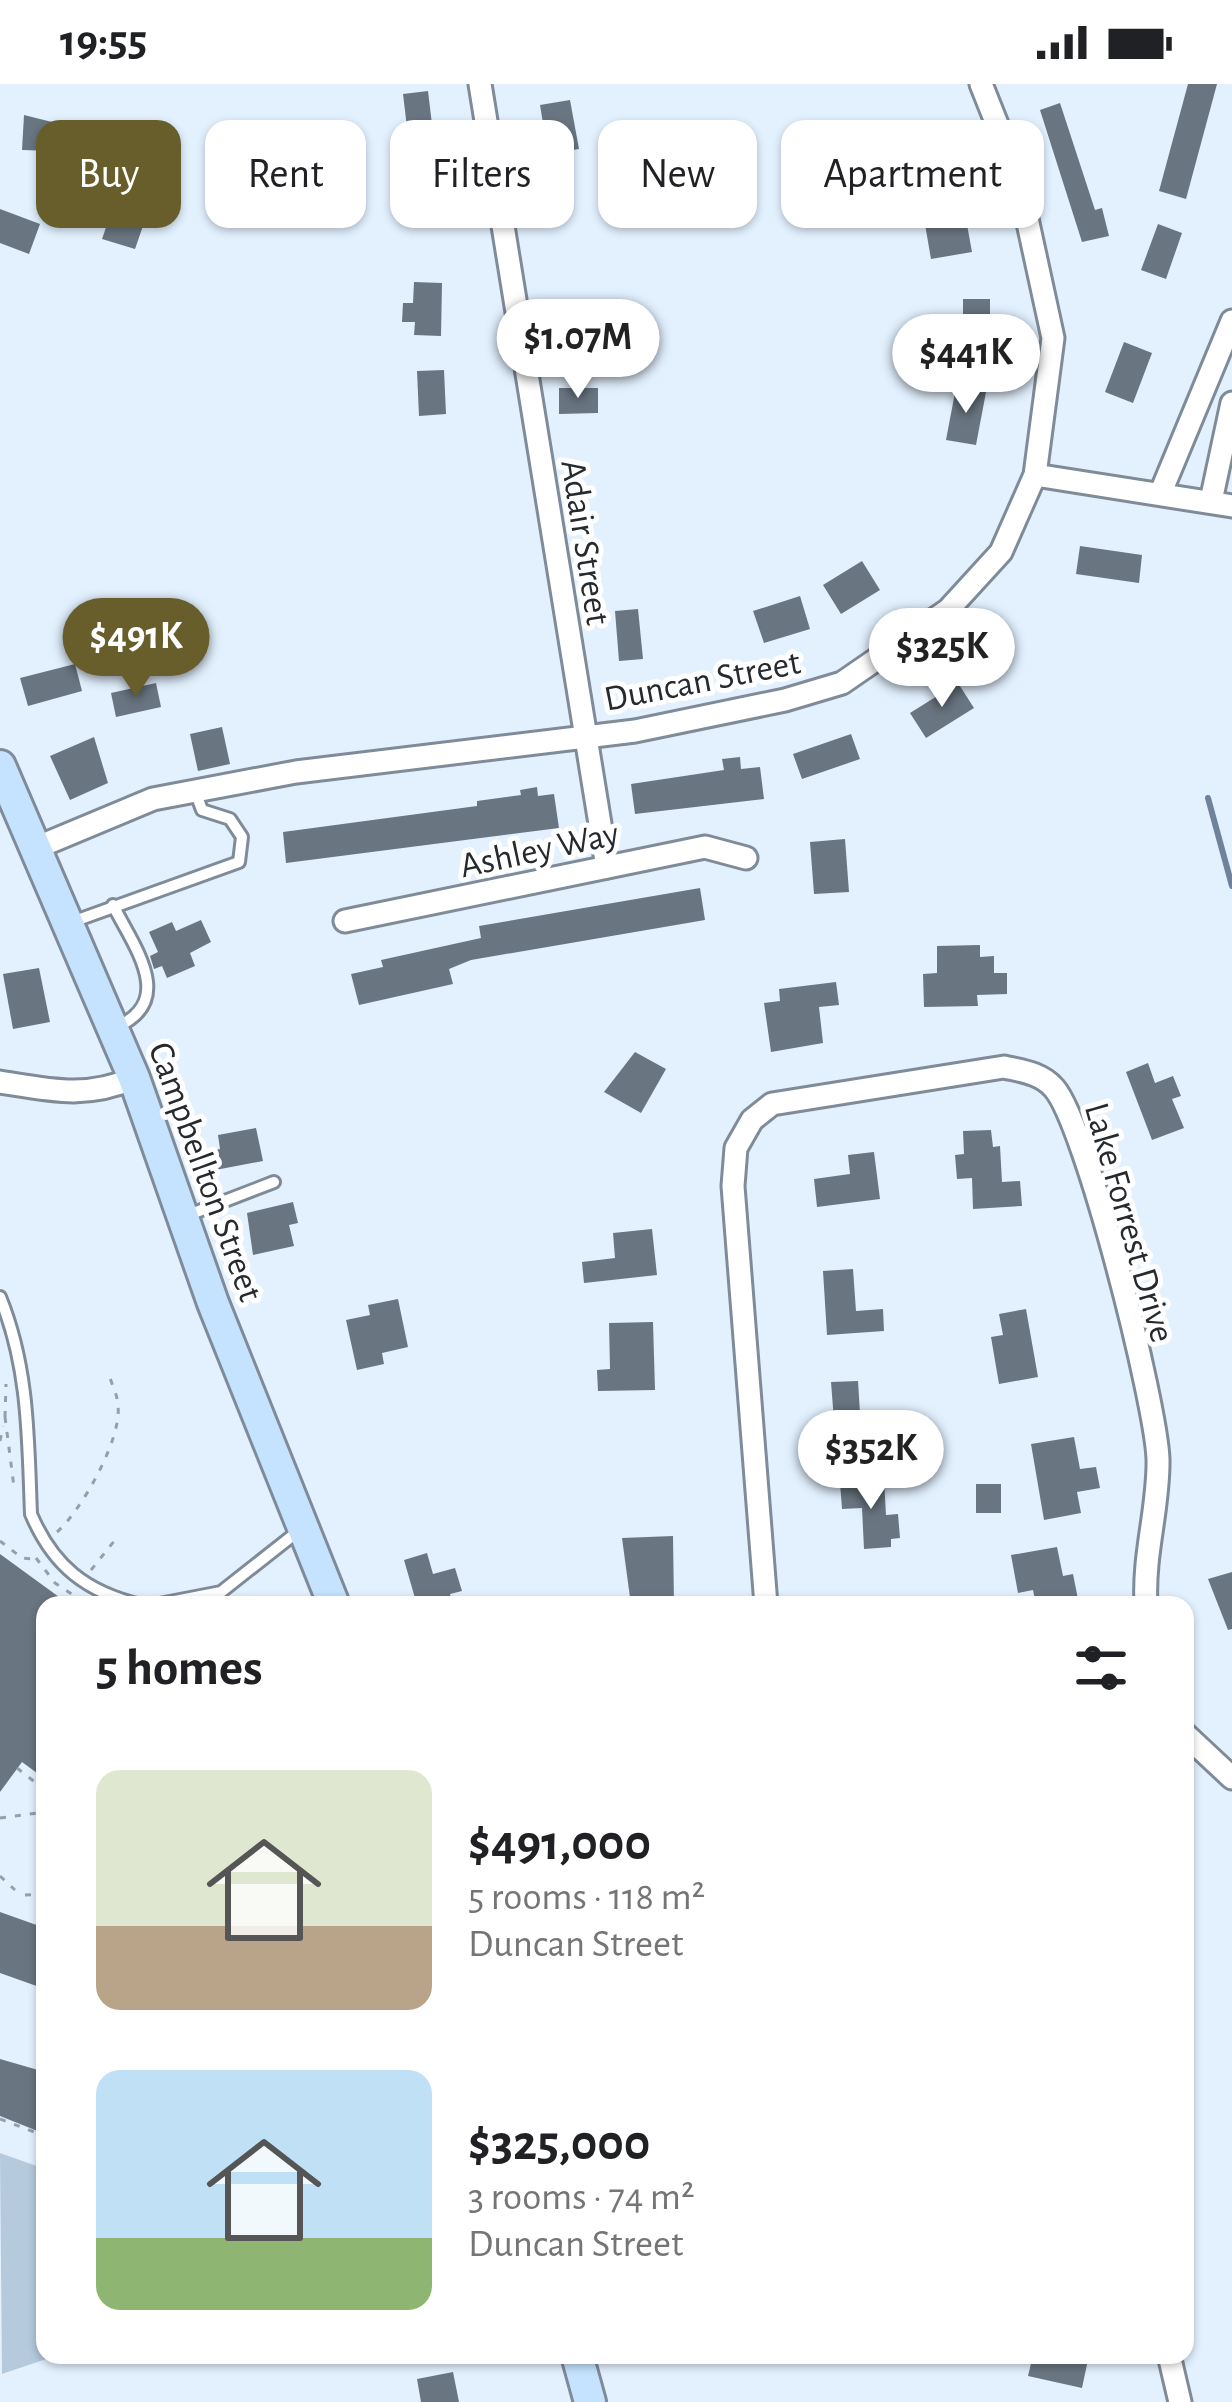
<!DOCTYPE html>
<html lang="en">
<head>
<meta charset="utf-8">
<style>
  :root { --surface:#fff; --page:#f6f6f6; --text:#202124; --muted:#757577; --accent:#685e2b }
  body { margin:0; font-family:"Alegreya Sans",sans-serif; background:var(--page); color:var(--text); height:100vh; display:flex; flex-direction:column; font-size:45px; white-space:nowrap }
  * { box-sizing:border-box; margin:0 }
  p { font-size:39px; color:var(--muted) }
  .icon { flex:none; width:66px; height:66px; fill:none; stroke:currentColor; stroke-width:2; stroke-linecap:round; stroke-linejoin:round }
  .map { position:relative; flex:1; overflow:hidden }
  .details { position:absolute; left:36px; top:1512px; width:1158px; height:768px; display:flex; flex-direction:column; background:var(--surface); border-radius:24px; box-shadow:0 3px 9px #0004 }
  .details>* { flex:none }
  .guide { position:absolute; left:36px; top:36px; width:1161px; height:108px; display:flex; gap:24px }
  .price { position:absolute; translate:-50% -102px; padding:0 27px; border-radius:42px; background:#fff; color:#222; font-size:39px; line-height:78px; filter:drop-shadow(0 3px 6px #0008) }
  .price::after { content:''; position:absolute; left:50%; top:72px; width:36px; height:27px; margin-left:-18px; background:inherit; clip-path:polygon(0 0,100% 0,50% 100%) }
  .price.on { background:var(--accent); color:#fff }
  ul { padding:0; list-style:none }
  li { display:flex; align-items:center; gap:36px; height:300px; padding:0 60px }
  li span { display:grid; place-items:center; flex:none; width:336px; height:240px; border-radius:24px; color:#555 }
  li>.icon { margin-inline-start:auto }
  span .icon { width:144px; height:144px; fill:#fffc; stroke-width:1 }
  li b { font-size:51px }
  h2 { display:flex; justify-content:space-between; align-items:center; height:144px; padding:0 60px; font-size:51px }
  .chip { padding:0 42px; border-radius:24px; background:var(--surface); box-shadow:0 3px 9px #0004; font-size:42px; line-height:108px }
  .chip.on { background:var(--accent); color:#fff }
  .status { display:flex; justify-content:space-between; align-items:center; height:84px; padding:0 60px; background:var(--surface); direction:ltr }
  .status svg { height:33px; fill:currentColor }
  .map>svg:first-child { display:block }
  .pitch { fill:#b6cade }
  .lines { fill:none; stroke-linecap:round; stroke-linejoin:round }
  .stream { stroke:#6e8399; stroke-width:6 }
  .building { fill:#697581 }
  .lane-casing { stroke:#7f8b98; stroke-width:16 }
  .street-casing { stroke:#7f8b98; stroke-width:27 }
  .secondary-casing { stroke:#7f8b98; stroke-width:36 }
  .path { stroke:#949fa9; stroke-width:3; stroke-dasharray:6 9; stroke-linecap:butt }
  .lane { stroke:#fff; stroke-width:10 }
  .street { stroke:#fff; stroke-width:21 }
  .secondary { stroke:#c5e3fe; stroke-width:30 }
  .labels { text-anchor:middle; stroke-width:10; stroke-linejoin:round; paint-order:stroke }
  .street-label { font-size:36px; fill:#252a2f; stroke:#fff }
</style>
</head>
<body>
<div class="status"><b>19:55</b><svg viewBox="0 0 49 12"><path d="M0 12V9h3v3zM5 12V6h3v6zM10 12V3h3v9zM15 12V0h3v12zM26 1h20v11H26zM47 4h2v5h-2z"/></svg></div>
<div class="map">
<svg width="1232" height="2318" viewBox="0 0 1232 2318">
  <rect width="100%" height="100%" fill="#e3f1ff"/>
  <polygon class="pitch" points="0,2069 45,2085 45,2271 58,2271 2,2290"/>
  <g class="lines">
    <polyline class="stream" points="1208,714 1232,802"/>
  </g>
  <g class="building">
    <polygon points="1188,0 1217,0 1186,115 1159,107"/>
    <polygon points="428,7 434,57 409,60 403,10"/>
    <polygon points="570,16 579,65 548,70 540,21"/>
    <polygon points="1060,19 1095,126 1102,124 1109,152 1082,158 1040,26"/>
    <polygon points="24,31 56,39 55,67 22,66"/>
    <polygon points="951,77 962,101 945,109 950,137 966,135 972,168 931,175 922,123 936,121 922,90"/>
    <polygon points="444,89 450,141 423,144 417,92"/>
    <polygon points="0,125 40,140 29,170 0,159"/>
    <polygon points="111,129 144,139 135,165 102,155"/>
    <polygon points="1158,140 1182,149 1166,195 1141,186"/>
    <polygon points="414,198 442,199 441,252 414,251 415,238 402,238 403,219 413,219"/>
    <polygon points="963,215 990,215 990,262 963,261"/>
    <polygon points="1124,258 1152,269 1133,319 1105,308"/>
    <polygon points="444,286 446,330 419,332 417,287"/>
    <polygon points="956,303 986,308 976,361 946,356"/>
    <polygon points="559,304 598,304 598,329 559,330"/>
    <polygon points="1080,462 1142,471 1139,499 1076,490"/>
    <polygon points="862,477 880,506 841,530 823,501"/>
    <polygon points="800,512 810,545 764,559 753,527"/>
    <polygon points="638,525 643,575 619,577 615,527"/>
    <polygon points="75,580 82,607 28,622 20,594"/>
    <polygon points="156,599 161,623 116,633 111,609"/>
    <polygon points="958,599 974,624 926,654 910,629"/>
    <polygon points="222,643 230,680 198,687 190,650"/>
    <polygon points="851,650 860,675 802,695 793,670"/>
    <polygon points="94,653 108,699 70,716 50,672"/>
    <polygon points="740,673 741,685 760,683 764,715 635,730 631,700 724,686 722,675"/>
    <polygon points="537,703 538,712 554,710 559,744 286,779 283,748 477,722 477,717 521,711 520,706"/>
    <polygon points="845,755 849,808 814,810 810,758"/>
    <polygon points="700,804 705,836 471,876 449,885 453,900 359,921 351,890 383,883 381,876 481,854 479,842"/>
    <polygon points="201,836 211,858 190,869 195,882 167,894 162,882 154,885 150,872 158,868 149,848 172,838 176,847"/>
    <polygon points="980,861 980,873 994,872 994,889 1007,889 1007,910 977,911 978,922 924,923 923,890 937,889 937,862"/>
    <polygon points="39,884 50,938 13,945 3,890"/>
    <polygon points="836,898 839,921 819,923 823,959 771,968 764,919 780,917 779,905"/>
    <polygon points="635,968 666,985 641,1029 604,1008"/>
    <polygon points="1148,979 1155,999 1173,992 1181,1012 1172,1015 1184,1044 1152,1056 1126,988"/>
    <polygon points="256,1044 263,1077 210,1087 207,1068 220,1065 218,1051"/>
    <polygon points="991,1046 993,1063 1000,1062 1002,1098 1020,1097 1022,1122 973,1125 972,1094 957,1095 955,1071 964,1070 963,1047"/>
    <polygon points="874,1068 880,1115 817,1123 814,1095 850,1090 848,1071"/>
    <polygon points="293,1118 298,1139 289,1141 294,1162 253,1171 247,1129"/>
    <polygon points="652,1145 657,1191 584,1199 582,1178 615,1174 613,1149"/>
    <polygon points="853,1185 856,1227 883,1225 884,1247 827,1251 823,1187"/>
    <polygon points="398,1215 408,1263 382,1269 384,1280 357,1286 346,1236 370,1231 368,1221"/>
    <polygon points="1026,1225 1038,1293 999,1300 991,1253 1003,1251 999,1230"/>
    <polygon points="653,1238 655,1306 598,1307 597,1286 610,1285 609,1239"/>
    <polygon points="858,1297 860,1329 869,1329 870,1350 863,1350 863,1361 836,1362 831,1298"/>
    <polygon points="1074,1353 1080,1385 1096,1383 1100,1404 1077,1408 1081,1429 1044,1436 1031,1360"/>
    <polygon points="884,1395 886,1431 898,1430 900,1454 891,1455 891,1463 864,1465 862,1424 842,1425 840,1398"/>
    <rect x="976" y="1400" width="25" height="29"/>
    <polygon points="673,1452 674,1521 631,1521 622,1454"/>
    <polygon points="1057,1463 1063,1492 1073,1490 1078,1515 1036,1521 1033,1506 1018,1509 1011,1471"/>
    <polygon points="427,1469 433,1490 455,1484 462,1507 450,1510 453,1521 417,1521 404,1476"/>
    <polygon points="0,1470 70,1521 45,1521 45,1695 22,1678 0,1708"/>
    <polygon points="1232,1488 1232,1545 1228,1546 1208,1495"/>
    <polygon points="0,1828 45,1844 45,1905 0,1889"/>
    <polygon points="0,1975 45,1988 45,2050 0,2032"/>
    <polygon points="1033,2271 1089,2271 1082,2304 1028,2292"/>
    <polygon points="453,2288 459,2318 421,2318 417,2295"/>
  </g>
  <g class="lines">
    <defs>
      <g id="lane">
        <path d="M113,821C132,860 178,917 116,943"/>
        <polyline points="72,838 239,778 242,753 230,735 202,726 195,707"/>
        <polyline points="186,1132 274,1098"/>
        <path d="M0,1213C29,1284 28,1355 31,1430C53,1482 86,1508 141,1521"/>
        <polyline points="154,1521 221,1508 301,1445"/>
      </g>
      <g id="street">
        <polyline points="480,0 607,783"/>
        <polyline points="1035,391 1232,422"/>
        <polyline points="1161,408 1232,237"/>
        <polyline points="1211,417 1232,319"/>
        <polyline points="38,763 153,715 296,688 635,647 785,616 842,599 948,526 1001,468 1035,391 1053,254 1018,93 981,0"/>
        <polyline points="345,837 705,763 746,774"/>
        <path d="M0,998C50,1006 86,1015 134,994"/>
        <path d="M766,1521L733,1102L736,1064L752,1036L772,1020L1004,983C1022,987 1041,989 1054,1004C1086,1040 1156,1319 1158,1375C1159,1424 1143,1469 1146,1521"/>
        <polyline points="1185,1650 1232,1694"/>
        <polyline points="1169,2271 1180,2318"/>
      </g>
      <g id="secondary">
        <polyline points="0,682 134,994 213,1219 334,1521"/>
        <polyline points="577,2271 590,2318"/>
      </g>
    </defs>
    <use href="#lane" class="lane-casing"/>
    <use href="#street" class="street-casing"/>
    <use href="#secondary" class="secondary-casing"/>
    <g class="path">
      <polyline points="5,1333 14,1403"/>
      <polyline points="5,1333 6,1300"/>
      <polyline points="0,1357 3,1342"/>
      <path d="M57,1448C81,1427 122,1355 118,1322C118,1313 113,1303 110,1294"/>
      <polyline points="0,1457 22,1474 34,1475"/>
      <polyline points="36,1474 55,1499 88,1521"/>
      <polyline points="91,1486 115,1456"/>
      <polyline points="252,1521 261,1513"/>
      <polyline points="17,1684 45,1706"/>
      <polyline points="0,1734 45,1728"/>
      <polyline points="0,1792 15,1806"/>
      <polyline points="25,1811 45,1810"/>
      <polyline points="0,2035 45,2052"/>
    </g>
    <use href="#lane" class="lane"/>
    <use href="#street" class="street"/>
    <use href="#secondary" class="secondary"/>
  </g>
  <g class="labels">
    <g class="street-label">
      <text transform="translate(587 458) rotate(81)" y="13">Adair Street</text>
      <text transform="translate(702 595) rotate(-11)" y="13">Duncan Street</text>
      <text transform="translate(539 764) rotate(-12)" y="13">Ashley Way</text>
      <text transform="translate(207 1087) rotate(70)" y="13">Campbellton Street</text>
      <text transform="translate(1131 1138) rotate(74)" y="13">Lake Forrest Drive</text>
    </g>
  </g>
</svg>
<b class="price" style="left:578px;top:317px">$1.07M</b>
<b class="price" style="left:966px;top:332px">$441K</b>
<b class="price on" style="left:136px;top:616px">$491K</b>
<b class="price" style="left:942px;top:626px">$325K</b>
<b class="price" style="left:871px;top:1428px">$352K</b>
<div class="guide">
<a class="chip on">Buy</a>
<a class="chip">Rent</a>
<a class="chip">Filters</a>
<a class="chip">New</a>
<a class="chip">Apartment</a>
</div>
<section class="details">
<h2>5 homes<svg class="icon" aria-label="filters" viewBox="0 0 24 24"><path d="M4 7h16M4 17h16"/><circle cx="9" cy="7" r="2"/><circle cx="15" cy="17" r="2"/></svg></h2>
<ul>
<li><span style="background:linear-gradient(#dfe7d0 65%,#b9a48a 0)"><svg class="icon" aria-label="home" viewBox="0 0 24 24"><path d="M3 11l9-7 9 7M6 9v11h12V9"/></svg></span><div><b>$491,000</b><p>5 rooms · 118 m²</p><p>Duncan Street</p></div></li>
<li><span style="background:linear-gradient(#bfe0f5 70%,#8fb573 0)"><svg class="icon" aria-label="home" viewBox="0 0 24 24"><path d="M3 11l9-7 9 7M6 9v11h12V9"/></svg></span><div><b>$325,000</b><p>3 rooms · 74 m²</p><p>Duncan Street</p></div></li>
</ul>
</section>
</div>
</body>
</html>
